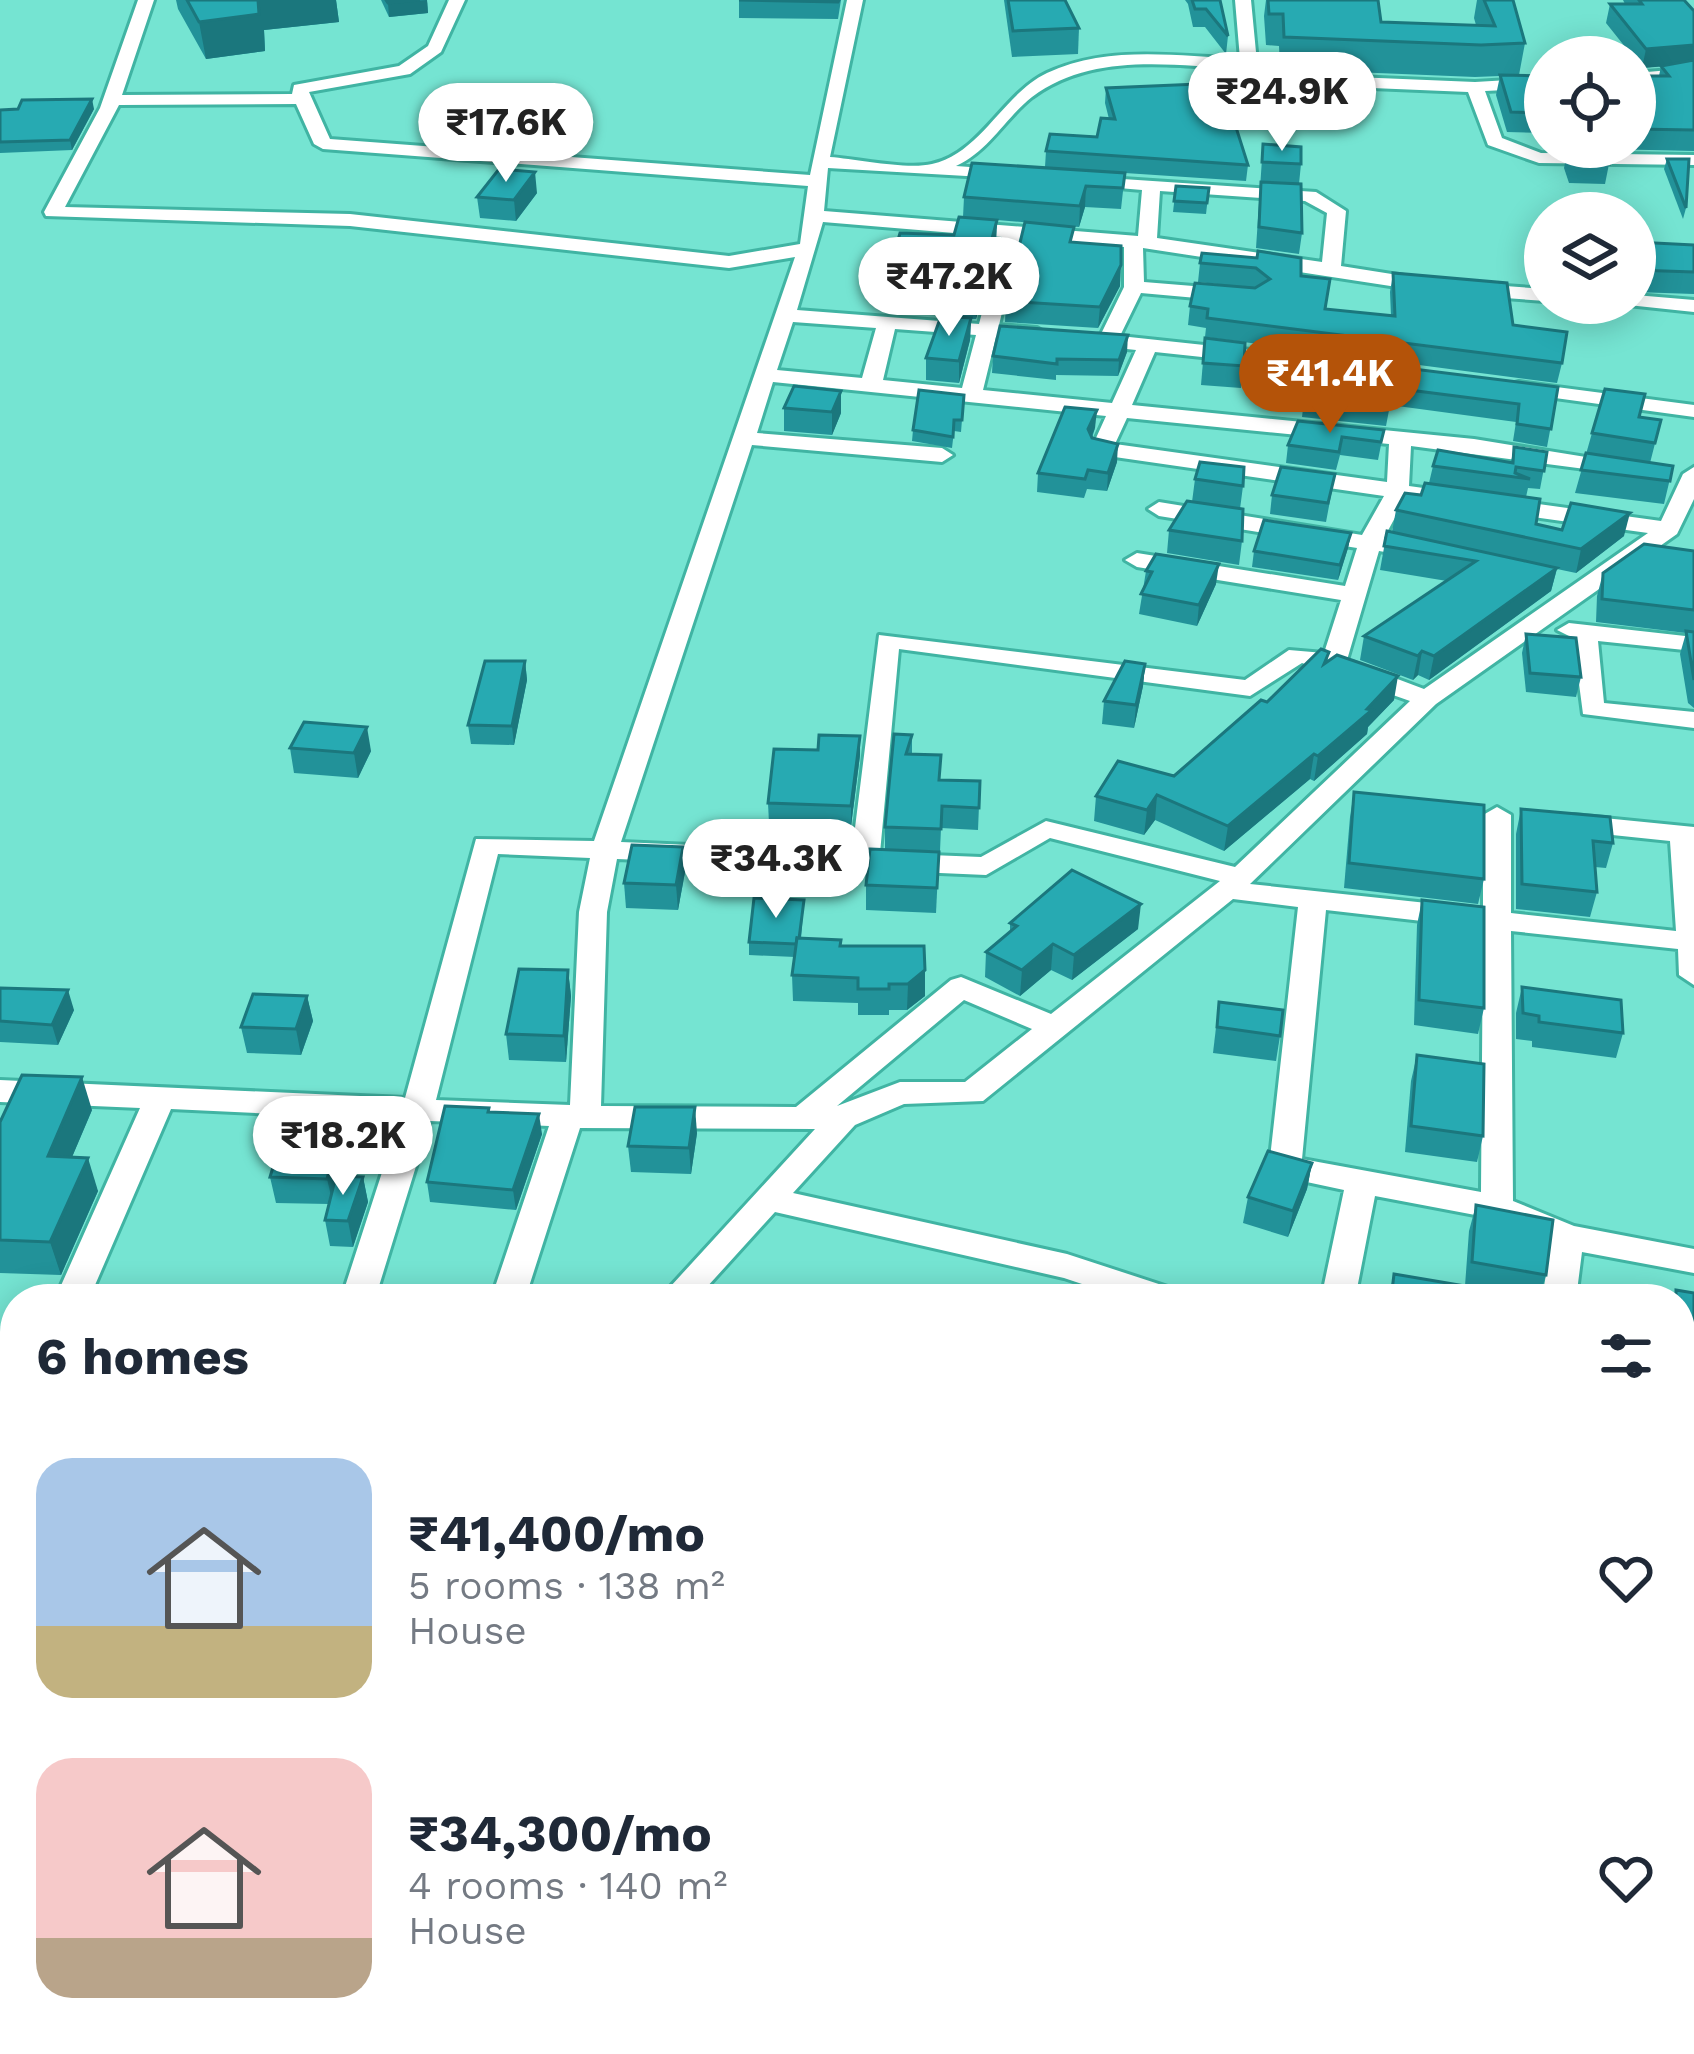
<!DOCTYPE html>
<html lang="en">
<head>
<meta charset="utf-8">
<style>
  :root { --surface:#fff; --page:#f2f2f3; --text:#1f2937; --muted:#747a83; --accent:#b45309 }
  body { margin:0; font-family:"Work Sans",sans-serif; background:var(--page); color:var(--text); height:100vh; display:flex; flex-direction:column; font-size:45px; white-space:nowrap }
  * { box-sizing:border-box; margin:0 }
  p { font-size:39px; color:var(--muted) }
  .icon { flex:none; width:66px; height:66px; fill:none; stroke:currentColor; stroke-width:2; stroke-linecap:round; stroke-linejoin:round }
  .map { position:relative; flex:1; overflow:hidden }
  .sheet { position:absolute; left:0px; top:1284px; width:1695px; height:771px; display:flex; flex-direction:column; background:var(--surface); border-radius:48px 48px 0 0; box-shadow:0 6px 30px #0003 }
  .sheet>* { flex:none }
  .tools { position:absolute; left:1524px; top:36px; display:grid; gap:24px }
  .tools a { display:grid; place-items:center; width:132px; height:132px; border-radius:50%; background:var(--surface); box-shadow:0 6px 30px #0003; font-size:60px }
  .price { position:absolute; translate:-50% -102px; padding:0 27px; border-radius:42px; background:#fff; color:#222; font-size:39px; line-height:78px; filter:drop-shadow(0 3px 6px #0008) }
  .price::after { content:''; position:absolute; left:50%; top:72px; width:36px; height:27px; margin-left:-18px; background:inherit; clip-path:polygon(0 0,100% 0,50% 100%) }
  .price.on { background:var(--accent); color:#fff }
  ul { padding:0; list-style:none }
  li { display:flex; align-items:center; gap:36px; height:300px; padding:0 36px }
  li span { display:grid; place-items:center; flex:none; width:336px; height:240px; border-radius:36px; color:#555 }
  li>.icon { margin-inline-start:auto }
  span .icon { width:144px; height:144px; fill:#fffc; stroke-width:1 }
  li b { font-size:51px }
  h2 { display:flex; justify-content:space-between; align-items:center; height:144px; padding:0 36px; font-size:51px }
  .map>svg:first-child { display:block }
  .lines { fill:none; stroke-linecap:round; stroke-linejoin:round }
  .minor-casing { stroke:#40b4a3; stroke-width:6 }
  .minor { fill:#fff; fill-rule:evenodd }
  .wall { fill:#229299 }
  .shaded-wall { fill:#1b777d }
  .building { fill:#27aab2; stroke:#1b777d; stroke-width:3 }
</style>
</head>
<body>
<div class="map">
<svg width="1694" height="2054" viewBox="0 0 1694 2054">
  <rect width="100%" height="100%" fill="#75e4d2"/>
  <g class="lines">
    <defs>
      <g id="minor">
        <path d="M138,0H154L122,95L292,94L294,85L399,66L428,46L449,0H465L441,52L410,74L309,92L330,139L810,175L847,0H863L830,157C857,159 907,170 932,164C981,153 1003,94 1047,73C1107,45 1177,56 1240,59L1235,0H1251L1258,73L1475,82L1545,78V88L1485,91L1502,138L1541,153L1694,155V165L1539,163L1488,145L1468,92L1250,83L1242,78L1241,69C1171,65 1092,52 1032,97C1004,119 990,150 956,166L1012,170L1021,175L1018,179L828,168L824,211L1138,236L1142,190L1084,185L1075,180L1078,176L1316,192L1346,211L1341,266L1436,281L1545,289V301L1436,293L1143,248L1144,282L1230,289L1240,295L1230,301L1141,293L1120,336L1353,361L1363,367L1353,373L1155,352L1132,405L1474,439L1623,463L1631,465V475L1411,446L1409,486L1661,521L1683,474L1694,467V499L1677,534L1436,704L1250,884L1483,909V815L1497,807L1511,815V913L1676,931L1670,841L1574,831L1560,823L1574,815L1694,827V985L1679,975L1678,949L1511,931L1513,1201L1574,1226L1694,1249V1273L1582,1252L1576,1299H1542L1551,1243L1491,1218L1375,1196L1355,1299H1321L1344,1190L1274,1175L1269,1167L1298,907L1233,899L983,1101L904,1104L855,1125L793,1193L1067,1254L1177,1290L1182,1299H1127L1064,1278L775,1212L696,1299H659L815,1129L580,1128L525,1299H491L549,1126L430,1121L375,1299H341L399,1120L171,1109L89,1299H55L140,1108L0,1102V1080L405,1098L476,839L594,841L795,257L729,268L350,226L46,216L44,212L100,108ZM296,104L314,144L323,149L808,186L800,244L729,256L350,214L65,207L119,105ZM1160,191L1305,201L1327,213L1322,262L1157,238ZM823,222L1002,237L979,324L797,310ZM1020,238L1124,247V287L1101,334L1080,339L1090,345L1136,350L1112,403L983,390L996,337L1037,340L1047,334L1037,328L999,325ZM793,322L876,328L862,378L777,370ZM895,329L976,335L962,388L883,380ZM773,382L1106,416L1091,449L1094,454L1384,496L1362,535L1159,502L1148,509L1159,516L1357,548L1345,586L1137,553L1125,560L1137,567L1341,600L1324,653L1289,650L1245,680L879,635L852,852L621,842L752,445L942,462L953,455L942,448L757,433ZM1127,418L1389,444L1387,482L1115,444ZM1405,499L1648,533L1424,689L1347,660L1379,551L1420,558L1432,551L1428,546L1384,538ZM899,649L1250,696L1302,663L1410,701L1235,867L1046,821L981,857L880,853ZM1050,838L1220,881L1051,1014L961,977L951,980L796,1107L601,1106L607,912L617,859L986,875ZM498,854L590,858L579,912L570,1105L436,1100ZM1326,910L1483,928L1481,1192L1302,1159ZM964,1000L1032,1029L965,1082H900L837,1106Z"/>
        <polygon points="1694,68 1694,78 1635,83 1635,73"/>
        <polygon points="1635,295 1694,300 1694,312 1628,305 1635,303"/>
        <polygon points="1519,382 1694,405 1694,417 1512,392 1512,384"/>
        <polygon points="1569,623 1694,637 1694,651 1598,641 1604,703 1694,712 1694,728 1583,714 1573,638 1557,630"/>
        <polygon points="0,1385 15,1387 15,1415 0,1413"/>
        <polygon points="1680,1528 1694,1531 1694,1561 1680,1558"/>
        <polygon points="1166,2040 1250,2040 1256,2054 1172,2054"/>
        <polygon points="1441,2040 1485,2040 1483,2054 1439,2054"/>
        <polygon points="1620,2040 1660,2040 1661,2054 1617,2054"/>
      </g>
    </defs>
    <use href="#minor" class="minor-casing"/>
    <use href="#minor" class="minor"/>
  </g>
  <g class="wall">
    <polygon points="176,0 336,0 339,22 264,30 265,51 206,59 178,9"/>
    <polygon points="381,0 427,0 428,13 389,17"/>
    <polygon points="739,0 841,0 838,19 739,18"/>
    <polygon points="1004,0 1065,0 1079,28 1078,54 1012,57"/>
    <polygon points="1185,0 1220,0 1228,36 1226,54 1205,27 1193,27 1188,4"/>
    <polygon points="1266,0 1378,0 1381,22 1476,25 1474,18 1477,0 1513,0 1525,43 1519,75 1545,76 1545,133 1507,132 1496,95 1500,76 1475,77 1280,69 1279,46 1266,45 1264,16"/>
    <polygon points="1623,0 1684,0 1694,11 1694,151 1604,149 1609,164 1605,184 1569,183 1564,168 1568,149 1558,149 1558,147 1635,147 1635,76 1659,76 1661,66 1642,68 1606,23 1610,4 1625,4"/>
    <polygon points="1106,88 1248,165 1246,181 1125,173 1121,209 1085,207 1079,227 997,220 996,241 976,319 971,319 970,340 959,383 926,380 926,358 948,317 948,305 936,304 936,288 891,285 891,264 954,235 963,217 964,197 1045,167 1046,151 1097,137 1109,119 1105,103"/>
    <polygon points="94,109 72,150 0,153 0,110"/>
    <polygon points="1263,144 1301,164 1299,184 1302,233 1299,254 1256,248"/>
    <polygon points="1667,159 1686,208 1683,219 1664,169"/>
    <polygon points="1176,186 1209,188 1206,214 1173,212"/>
    <polygon points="537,193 516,221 480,218 477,197"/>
    <polygon points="1073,242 1120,286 1098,328 1005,322 1006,301"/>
    <polygon points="1635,242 1694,245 1694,294 1635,292"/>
    <polygon points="1257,258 1301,276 1326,309 1391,316 1390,292 1393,273 1513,325 1562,363 1557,383 1205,337 1206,328 1188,325 1190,306 1255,288 1198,282 1200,263"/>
    <polygon points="1205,338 1244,366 1241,388 1201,385"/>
    <polygon points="1127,352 1118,376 1056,375 1056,380 992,373 993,356"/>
    <polygon points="1317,357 1558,387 1547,447 1513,441 1516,422 1390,405 1386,426 1302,417 1304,400"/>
    <polygon points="964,395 961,432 954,431 952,448 912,441 913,430"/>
    <polygon points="784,408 841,413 832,435 784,431"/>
    <polygon points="1639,417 1661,420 1650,463 1673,466 1664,504 1575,493 1592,433"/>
    <polygon points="1095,428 1092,438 1117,462 1107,491 1087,489 1084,498 1037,492 1038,473"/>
    <polygon points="1384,430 1378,460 1340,455 1336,470 1286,463 1288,445"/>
    <polygon points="1514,447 1547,452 1540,489 1528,488 1526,497 1536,524 1562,530 1624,536 1576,573 1557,569 1551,591 1429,680 1418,675 1413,680 1360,660 1364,636 1447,581 1380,570 1387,531 1392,532 1396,510 1421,495 1429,483 1433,466 1511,462"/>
    <polygon points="1335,474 1326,522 1270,514 1272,495"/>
    <polygon points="1195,479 1243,486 1240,509 1242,541 1239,565 1167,553 1169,530 1192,502"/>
    <polygon points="1351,533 1348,548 1338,580 1252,567 1254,551"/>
    <polygon points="1694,551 1694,708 1688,703 1680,654 1686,633 1596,622 1597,596 1603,573"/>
    <polygon points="1146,571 1216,584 1197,626 1139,614"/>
    <polygon points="1526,634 1581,677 1576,697 1526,692 1522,653"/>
    <polygon points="1329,652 1327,662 1394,700 1368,727 1367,734 1314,781 1310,779 1224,851 1155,820 1144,835 1094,821 1096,796 1174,776"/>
    <polygon points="525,661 527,680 514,745 471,744 468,725"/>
    <polygon points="1145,664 1143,686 1134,728 1102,724 1104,701"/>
    <polygon points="912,735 912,754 940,780 980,781 978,830 941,828 940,851 885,849 885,827"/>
    <polygon points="290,748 371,751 358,778 294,773"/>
    <polygon points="860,755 851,826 769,823 768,803"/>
    <polygon points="1354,792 1484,879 1478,904 1344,888 1350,817"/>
    <polygon points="1521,809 1613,843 1606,868 1595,867 1597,892 1590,917 1516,909 1516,834"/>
    <polygon points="939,852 936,913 866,910 866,885"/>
    <polygon points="685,872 678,910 626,908 624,883"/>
    <polygon points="804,900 801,939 841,946 925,970 925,996 907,1010 889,1010 889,1015 858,1015 858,1003 793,1001 792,975 795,957 749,955 749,942"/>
    <polygon points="1422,900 1484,1008 1478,1034 1414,1025 1417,925"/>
    <polygon points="1010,923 1138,929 1072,980 1051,970 1020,996 985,977 986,952 1010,932"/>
    <polygon points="568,970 571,996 566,1062 509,1060 506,1034"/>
    <polygon points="1522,987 1623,1033 1616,1058 1532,1047 1532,1041 1516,1039 1516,1013"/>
    <polygon points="0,988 74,1010 58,1045 0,1042"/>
    <polygon points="307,996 313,1021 301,1055 247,1053 241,1027"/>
    <polygon points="1219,1002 1280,1036 1276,1061 1213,1053"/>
    <polygon points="1417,1055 1483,1136 1477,1162 1405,1152 1411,1081"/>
    <polygon points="489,1108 489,1112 542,1134 516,1210 430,1202 427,1182"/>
    <polygon points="92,1110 72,1157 98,1191 61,1275 0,1273 0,1122"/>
    <polygon points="697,1133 691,1174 631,1172 628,1146"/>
    <polygon points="336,1144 341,1170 340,1176 363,1177 368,1202 353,1247 330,1246 325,1220 329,1204 276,1203 270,1177"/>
    <polygon points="1312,1163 1307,1189 1288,1237 1243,1223 1248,1197"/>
    <polygon points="1476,1205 1546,1275 1539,1299 1527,1299 1471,1289 1470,1299 1388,1299 1394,1274 1465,1286 1469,1231"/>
    <polygon points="1676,1290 1694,1293 1694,1360 1680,1357 1680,1299 1673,1299"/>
    <polygon points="1680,1606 1694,1609 1694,1682 1680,1679"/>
    <polygon points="1680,1858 1694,1861 1694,2030 1682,2027"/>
  </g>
  <g class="shaded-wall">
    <polygon points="258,0 336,0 339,22 264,30 265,51 206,59 199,22"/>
    <polygon points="427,0 428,13 389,17 388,3"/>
    <polygon points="1694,45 1694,64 1642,68 1646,49"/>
    <polygon points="92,99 94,109 72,150 70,140"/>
    <polygon points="535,172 537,193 516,221 514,200"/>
    <polygon points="1086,186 1085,207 1079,227 1080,206"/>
    <polygon points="997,220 996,241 976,319 976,298"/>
    <polygon points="1121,265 1120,286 1098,328 1100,307"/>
    <polygon points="971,318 970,340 959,383 959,361"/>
    <polygon points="1128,335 1127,352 1118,376 1119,360"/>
    <polygon points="841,391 841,413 832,435 832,412"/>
    <polygon points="1097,410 1095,428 1087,447 1088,429"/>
    <polygon points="1118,444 1117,462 1107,491 1108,473"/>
    <polygon points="1630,513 1624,536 1576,573 1581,549"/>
    <polygon points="1351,533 1348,548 1338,580 1340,565"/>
    <polygon points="1219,564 1216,584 1197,626 1199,605"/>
    <polygon points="1557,568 1551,591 1429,680 1434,656"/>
    <polygon points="1422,651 1418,675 1413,680 1418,656"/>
    <polygon points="525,661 527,680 514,745 512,726"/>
    <polygon points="1145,664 1143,686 1134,728 1136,705"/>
    <polygon points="1398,676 1394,700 1368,727 1367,734 1314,781 1318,756"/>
    <polygon points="367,727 371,751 358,778 354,753"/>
    <polygon points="860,736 860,755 851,826 851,806"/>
    <polygon points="1314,754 1310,779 1224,851 1228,826"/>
    <polygon points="1157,795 1155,820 1144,835 1147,810"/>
    <polygon points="683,847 685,872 678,910 676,885"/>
    <polygon points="1141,904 1138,929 1072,980 1074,955"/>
    <polygon points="1053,944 1051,970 1020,996 1022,970"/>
    <polygon points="568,970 571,996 566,1062 564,1036"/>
    <polygon points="925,970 925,996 907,1010 908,984"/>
    <polygon points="68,990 74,1010 58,1045 52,1025"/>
    <polygon points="307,996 313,1021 301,1055 296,1029"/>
    <polygon points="82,1077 92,1110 58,1190 48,1156"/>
    <polygon points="695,1107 697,1133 691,1174 689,1148"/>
    <polygon points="539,1114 542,1134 516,1210 513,1190"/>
    <polygon points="336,1144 341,1170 333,1204 327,1179"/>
    <polygon points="88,1158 98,1191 61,1275 50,1242"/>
    <polygon points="1312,1163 1307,1189 1288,1237 1293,1211"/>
    <polygon points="363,1177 368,1202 353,1247 348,1221"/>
    <polygon points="667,2040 677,2040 672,2054 662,2054"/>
  </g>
  <g class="building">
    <polygon points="187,0 258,0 259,14 199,22"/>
    <polygon points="386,0 420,0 388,3"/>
    <polygon points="739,0 839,0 838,2"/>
    <polygon points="1008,0 1065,0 1079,28 1013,31"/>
    <polygon points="1192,0 1220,0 1228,36 1206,9 1195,9"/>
    <polygon points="1268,0 1378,0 1381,22 1495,26 1484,0 1513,0 1525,43 1481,45 1284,37 1283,14 1269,14"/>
    <polygon points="1639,0 1684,0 1694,11 1694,45 1646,49 1610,4 1642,4"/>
    <polygon points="1694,60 1694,130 1635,129 1635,76 1669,76 1661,66"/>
    <polygon points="1500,75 1545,76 1545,113 1511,112"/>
    <polygon points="1222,83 1248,165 1046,151 1050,134 1097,137 1101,118 1115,119 1106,88"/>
    <polygon points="92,99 70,140 0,142 0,110 18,109 22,100"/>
    <polygon points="1263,144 1301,147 1301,164 1262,162"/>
    <polygon points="1568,148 1604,148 1609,164 1573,162"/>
    <polygon points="1667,159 1689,159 1686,208"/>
    <polygon points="972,163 1125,173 1123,188 1086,186 1080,206 964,197"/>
    <polygon points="499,169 535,172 514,200 477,197"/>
    <polygon points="1261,182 1301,184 1302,233 1259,227"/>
    <polygon points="1176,186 1209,188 1207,203 1174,201"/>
    <polygon points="959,217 997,220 976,298 948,295 952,283 937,282 937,266 891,264 900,233 954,235"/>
    <polygon points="1025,222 1074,227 1070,242 1121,246 1121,265 1100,307 1006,301"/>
    <polygon points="1635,242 1694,245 1694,272 1635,270"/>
    <polygon points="1258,251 1301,258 1301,276 1330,279 1325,309 1395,316 1393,273 1507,283 1513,325 1567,332 1562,363 1207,318 1208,309 1190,306 1195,283 1255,288 1270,279 1256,268 1200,263 1202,253 1257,258"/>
    <polygon points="941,316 971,318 959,361 926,358"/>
    <polygon points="1000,326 1128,335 1119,360 1057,359 1057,364 993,356"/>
    <polygon points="1205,338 1245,343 1244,366 1203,363"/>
    <polygon points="1317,357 1558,387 1551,429 1517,424 1519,404 1393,388 1389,408 1304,400"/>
    <polygon points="794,386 841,391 832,412 784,408"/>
    <polygon points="1605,389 1645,394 1639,417 1661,420 1655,443 1592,433"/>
    <polygon points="919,390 964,395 962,420 954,420 953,437 913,430"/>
    <polygon points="1065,407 1097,410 1088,429 1092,438 1118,444 1108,473 1088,470 1085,479 1038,473"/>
    <polygon points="1298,421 1384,430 1381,442 1342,437 1339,452 1288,445"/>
    <polygon points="1514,447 1547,452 1544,471 1516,467 1515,473 1530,479 1433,466 1438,450 1513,463"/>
    <polygon points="1586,453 1673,466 1670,481 1581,470"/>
    <polygon points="1200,462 1244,467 1243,486 1195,479"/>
    <polygon points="1281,467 1335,474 1328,503 1272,495"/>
    <polygon points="1425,483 1540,499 1536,524 1562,530 1571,503 1630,513 1581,549 1396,510 1405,493 1421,495"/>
    <polygon points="1187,501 1243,509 1242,541 1169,530"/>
    <polygon points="1264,520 1351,533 1340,565 1254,551"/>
    <polygon points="1387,531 1557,568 1434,656 1422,651 1418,656 1364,636 1476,561 1384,546"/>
    <polygon points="1644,544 1694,551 1694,610 1602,599 1603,573"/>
    <polygon points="1156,554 1219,564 1199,605 1141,594 1152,572 1146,571"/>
    <polygon points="1686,631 1694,632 1694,680"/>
    <polygon points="1526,634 1576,638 1581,677 1530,673"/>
    <polygon points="1321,649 1329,652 1324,664 1337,655 1398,676 1367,709 1372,710 1318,756 1314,754 1228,826 1157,795 1147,810 1096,796 1118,761 1174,776 1261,700 1267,702"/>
    <polygon points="485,661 525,661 512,726 468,725"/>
    <polygon points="1125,661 1145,664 1136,705 1104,701"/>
    <polygon points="304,722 367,727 354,753 290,748"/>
    <polygon points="894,734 912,735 906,754 941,755 939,780 980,781 979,808 942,806 941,829 885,827"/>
    <polygon points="819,735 860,736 851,806 768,803 774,749 818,750"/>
    <polygon points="1354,792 1484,805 1484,879 1349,863"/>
    <polygon points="1521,809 1610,817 1613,843 1593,841 1597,892 1522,884"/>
    <polygon points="632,845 683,847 676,885 624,883"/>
    <polygon points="870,849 939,852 937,888 866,885"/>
    <polygon points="1072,870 1141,904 1074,955 1053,944 1022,970 986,952 1017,926 1010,923"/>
    <polygon points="754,898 804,900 799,939 797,938 796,944 749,942"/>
    <polygon points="1422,900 1484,907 1484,1008 1419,1000"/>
    <polygon points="797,938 841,940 840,946 924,946 925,970 908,984 889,984 889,989 858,989 858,978 792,975"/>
    <polygon points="519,969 568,970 564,1036 506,1034"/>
    <polygon points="1522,987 1621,1000 1623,1033 1539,1022 1539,1016 1523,1013"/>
    <polygon points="0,988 68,990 52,1025 0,1021"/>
    <polygon points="253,994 307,996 296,1029 241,1027"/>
    <polygon points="1219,1002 1283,1010 1280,1036 1217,1027"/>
    <polygon points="1417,1055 1484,1064 1483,1136 1411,1126"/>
    <polygon points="22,1075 82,1077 48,1156 88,1158 50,1242 0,1240 0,1122"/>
    <polygon points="445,1106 489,1108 488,1112 539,1114 513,1190 427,1182"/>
    <polygon points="635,1107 695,1107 689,1148 628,1146"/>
    <polygon points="280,1144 336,1144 327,1179 270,1177"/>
    <polygon points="1268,1151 1312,1163 1293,1211 1248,1197"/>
    <polygon points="336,1176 363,1177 348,1221 325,1220"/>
    <polygon points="1476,1205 1553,1220 1546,1275 1472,1262"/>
    <polygon points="1394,1274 1471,1287 1470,1299 1391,1299"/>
    <polygon points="1676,1290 1694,1293 1694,1335 1680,1333 1680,1299 1676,1299"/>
    <polygon points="1680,1606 1694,1609 1694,1654 1680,1651"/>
    <polygon points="1680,1858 1694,1861 1694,2009 1691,2008 1689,1975 1680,1974"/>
    <polygon points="578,2040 667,2040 662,2054 573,2054"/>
    <polygon points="724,2040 737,2040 787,2054 720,2054"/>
    <polygon points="1521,2040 1598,2054 1521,2054"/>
  </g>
</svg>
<div class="tools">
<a><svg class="icon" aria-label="locate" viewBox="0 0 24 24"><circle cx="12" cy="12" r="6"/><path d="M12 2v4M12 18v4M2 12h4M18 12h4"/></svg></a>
<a><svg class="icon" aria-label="layers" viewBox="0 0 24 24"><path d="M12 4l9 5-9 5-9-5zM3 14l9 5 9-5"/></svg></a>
</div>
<b class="price" style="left:1282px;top:154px">₹24.9K</b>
<b class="price" style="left:506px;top:185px">₹17.6K</b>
<b class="price" style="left:949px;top:339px">₹47.2K</b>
<b class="price on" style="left:1330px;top:436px">₹41.4K</b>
<b class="price" style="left:776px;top:921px">₹34.3K</b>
<b class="price" style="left:343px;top:1198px">₹18.2K</b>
<section class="sheet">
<h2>6 homes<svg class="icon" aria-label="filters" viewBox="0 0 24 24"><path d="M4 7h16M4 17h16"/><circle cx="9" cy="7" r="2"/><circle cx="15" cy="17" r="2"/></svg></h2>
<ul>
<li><span style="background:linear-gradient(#a9c7e8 70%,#c2b280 0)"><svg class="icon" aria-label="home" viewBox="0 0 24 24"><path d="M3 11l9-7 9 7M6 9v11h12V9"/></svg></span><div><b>₹41,400/mo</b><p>5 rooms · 138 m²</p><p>House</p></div><svg class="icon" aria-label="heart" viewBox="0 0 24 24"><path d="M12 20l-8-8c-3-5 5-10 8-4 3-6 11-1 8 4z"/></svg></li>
<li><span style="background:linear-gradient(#f6c9c9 75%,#b9a48a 0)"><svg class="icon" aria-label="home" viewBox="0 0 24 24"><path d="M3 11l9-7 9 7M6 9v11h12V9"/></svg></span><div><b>₹34,300/mo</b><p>4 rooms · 140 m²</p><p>House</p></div><svg class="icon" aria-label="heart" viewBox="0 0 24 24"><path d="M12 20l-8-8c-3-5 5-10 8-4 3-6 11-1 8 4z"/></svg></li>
</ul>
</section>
</div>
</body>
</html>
